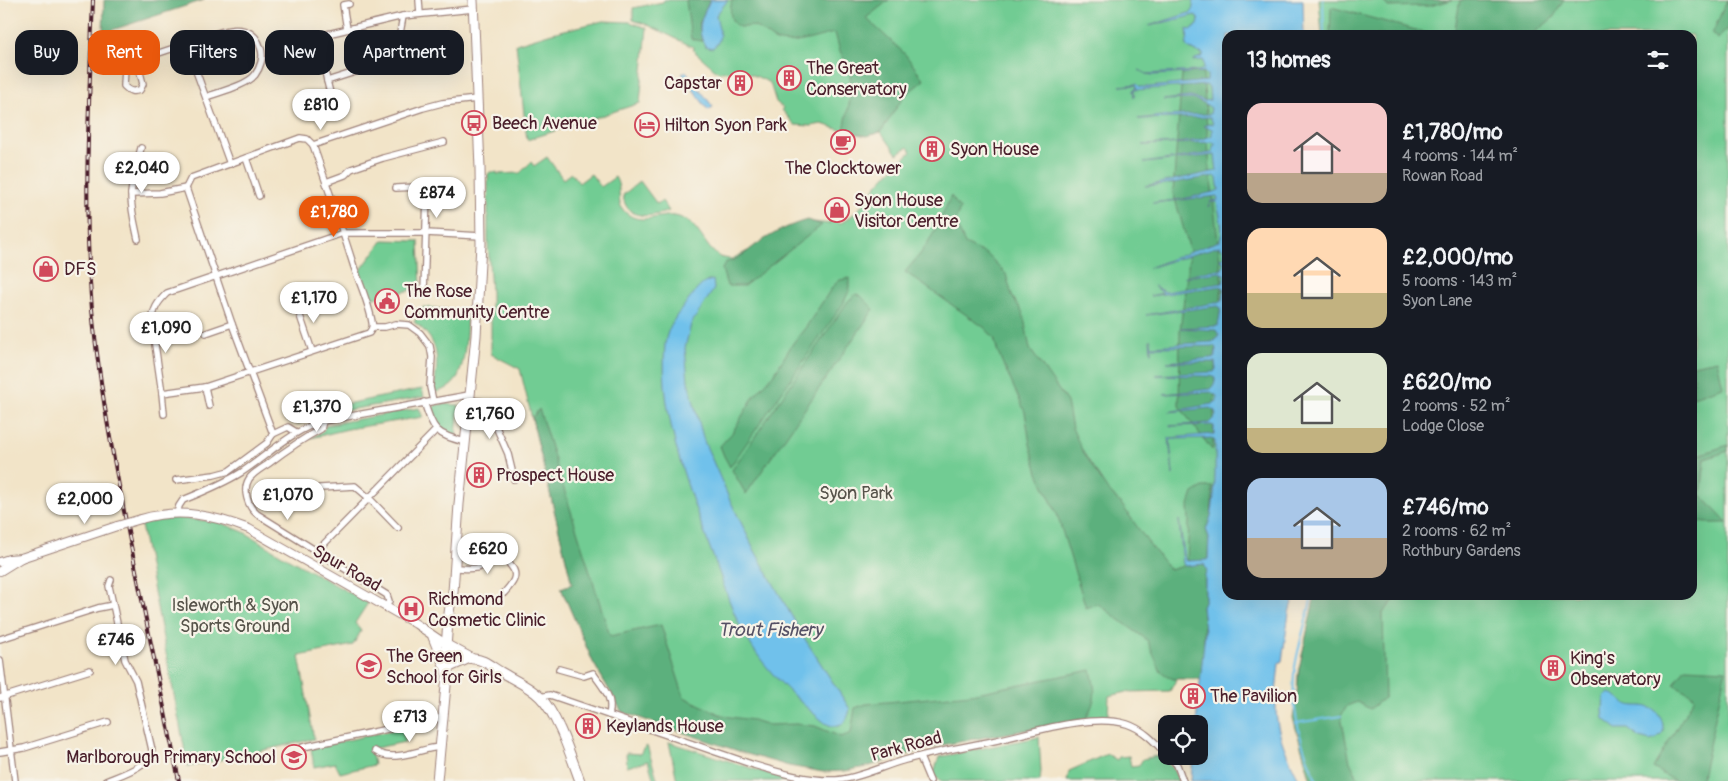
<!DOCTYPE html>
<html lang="en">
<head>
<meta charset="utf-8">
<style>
  :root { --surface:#171b24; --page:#242831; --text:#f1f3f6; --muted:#9ea1a6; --accent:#ea580c }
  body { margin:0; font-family:Pangolin,sans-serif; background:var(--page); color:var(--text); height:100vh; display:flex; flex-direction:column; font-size:19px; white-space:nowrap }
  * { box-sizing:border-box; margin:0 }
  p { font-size:16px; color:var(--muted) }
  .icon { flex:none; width:28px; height:28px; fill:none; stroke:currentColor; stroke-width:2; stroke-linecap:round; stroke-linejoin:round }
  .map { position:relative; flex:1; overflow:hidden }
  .side { position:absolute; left:1222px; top:30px; width:475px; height:570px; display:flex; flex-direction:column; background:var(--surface); border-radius:15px; box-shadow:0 5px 20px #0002 }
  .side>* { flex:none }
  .banner { position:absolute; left:15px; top:30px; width:475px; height:45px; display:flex; gap:10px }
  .tools { position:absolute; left:1158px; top:715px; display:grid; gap:10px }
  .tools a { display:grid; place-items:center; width:50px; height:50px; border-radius:10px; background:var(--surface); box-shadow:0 5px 20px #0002; font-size:25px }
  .price { position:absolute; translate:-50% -42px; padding:0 11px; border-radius:18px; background:#fff; color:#222; font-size:16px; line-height:32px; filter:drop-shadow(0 1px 2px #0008) }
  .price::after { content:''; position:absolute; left:50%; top:30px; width:15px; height:11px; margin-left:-8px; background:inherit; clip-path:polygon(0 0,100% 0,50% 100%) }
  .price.on { background:var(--accent); color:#fff }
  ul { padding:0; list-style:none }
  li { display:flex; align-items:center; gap:15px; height:125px; padding:0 25px }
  li span { display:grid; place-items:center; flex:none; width:140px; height:100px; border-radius:15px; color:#555 }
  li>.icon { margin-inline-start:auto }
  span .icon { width:60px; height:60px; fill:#fffc; stroke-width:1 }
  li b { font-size:21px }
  h2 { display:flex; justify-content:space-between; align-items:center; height:60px; padding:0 25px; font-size:21px }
  .tag { padding:0 18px; border-radius:15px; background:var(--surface); box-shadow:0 5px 20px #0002; font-size:18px; line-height:45px }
  .tag.on { background:var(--accent); color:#fff }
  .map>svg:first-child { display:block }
  .green { fill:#71cc93; stroke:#5e765f }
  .forest { fill:#5cb07d; stroke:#536854 }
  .water { fill:#70c1eb; stroke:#5d708b }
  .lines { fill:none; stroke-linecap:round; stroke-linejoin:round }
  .stream { stroke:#70c1eb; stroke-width:2 }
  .minor-casing { stroke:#9e827a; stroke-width:8 }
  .secondary-casing { stroke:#9e827a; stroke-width:10 }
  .primary-casing { stroke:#9e827a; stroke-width:11 }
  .minor { stroke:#fff; stroke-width:5.5 }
  .secondary { stroke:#fff; stroke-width:8 }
  .primary { stroke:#fff; stroke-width:9 }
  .rail-casing { stroke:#4a1f2b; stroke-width:4 }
  .rail { stroke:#f7f3e8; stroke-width:2; stroke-dasharray:5.5; stroke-linecap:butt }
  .secondary-bridge-casing { stroke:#9e827a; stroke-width:10; stroke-linecap:butt }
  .secondary-bridge { stroke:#fff; stroke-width:8 }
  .labels { text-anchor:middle; stroke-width:4.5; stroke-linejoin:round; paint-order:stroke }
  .poi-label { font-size:18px; fill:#4a1f2b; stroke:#f7f3e8; text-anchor:start }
  .park-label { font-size:18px; fill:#56534a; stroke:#f7f3e8 }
  .street-label { font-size:18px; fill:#4a1f2b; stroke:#f7f3e8 }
  .water-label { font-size:19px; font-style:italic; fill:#555065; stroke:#f7f3e8 }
</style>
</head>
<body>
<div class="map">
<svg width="1728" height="781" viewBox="0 0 1728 781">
  <rect width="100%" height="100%" fill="#f7f3e8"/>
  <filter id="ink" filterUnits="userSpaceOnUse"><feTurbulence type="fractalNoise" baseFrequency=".02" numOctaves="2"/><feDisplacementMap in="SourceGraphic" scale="10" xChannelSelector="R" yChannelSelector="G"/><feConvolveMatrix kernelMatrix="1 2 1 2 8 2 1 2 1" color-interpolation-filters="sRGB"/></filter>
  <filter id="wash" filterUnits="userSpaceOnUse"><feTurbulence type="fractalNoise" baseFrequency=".0096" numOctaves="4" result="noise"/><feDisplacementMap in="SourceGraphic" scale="20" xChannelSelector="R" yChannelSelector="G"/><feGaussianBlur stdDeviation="1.12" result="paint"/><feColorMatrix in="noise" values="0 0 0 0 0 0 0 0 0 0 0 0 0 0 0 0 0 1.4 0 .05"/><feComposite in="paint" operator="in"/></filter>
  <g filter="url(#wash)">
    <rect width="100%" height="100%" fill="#f2e4c8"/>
    <g class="green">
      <path d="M664,0H1224L1228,35V489L1222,711L1191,781L1193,757L1199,756L1201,679L1177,678L1170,691L1127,692L1109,696L1108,716L823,765L622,712L593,662L561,588L572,584L520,369L491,354V293L488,245V174L490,172H497V174L520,173L531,162L534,166L547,157L563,179L571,173L579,183L591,174L601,187L615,177C624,191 613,205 629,215C643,225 663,212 679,217C700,223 703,247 720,257C724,258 728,259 732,259L806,221L830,224L829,222L834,219L839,224C857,215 866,200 877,185C888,173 899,162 911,152L908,147L897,154L881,132L885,124L846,127L844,131L822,124L811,126L795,125L782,110L783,108L776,102L770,83C747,71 743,71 718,72L694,51L693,47L648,25L633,20V8L663,2Z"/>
      <polygon points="1319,0 1728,0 1728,781 1316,781 1297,712 1298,673 1316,595 1692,595 1692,35 1322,35"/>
      <polygon points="603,21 630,22 647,28 640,103 527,140 516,44 552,33"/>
      <path d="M640,181L657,204L662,201L669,211C651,218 625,220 623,195Z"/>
      <polygon points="383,240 419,241 421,288 369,299 360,271"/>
      <path d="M423,307L467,311C466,331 467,376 449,387C445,390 439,391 434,393C437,361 443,344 414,322Z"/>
      <polygon points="422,389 424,397 320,415 298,424 285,420 305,412"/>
      <path d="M442,404L459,405L456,437C439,432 435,427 432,409L436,405Z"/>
      <polygon points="419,408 423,417 348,429 311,438 323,431 326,425"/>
      <polygon points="178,518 219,522 244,532 287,558 368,603 355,623 361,631 353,645 299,656 314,739 188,767 141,525 152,520"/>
      <polygon points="402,728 405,742 371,749 374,765 340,773 335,763 314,767 311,748"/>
      <polygon points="1039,737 1041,771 1040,781 942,781 933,776 939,757"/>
      <polygon points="669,742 776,776 799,781 677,781"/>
      <polygon points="647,746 658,781 654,781 648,761 627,767 626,753 640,754 643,749"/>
      <path d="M1107,754L1117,760L1119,757L1129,756L1131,766L1139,765L1143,759L1157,756C1168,762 1174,768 1178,781H1067L1069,771Z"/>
    </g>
    <g class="forest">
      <polygon points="104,0 204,0 103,33"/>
      <polygon points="686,0 710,0 699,24 702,41 691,39"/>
      <path d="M732,0H889L866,18L905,54L924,80L904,96L881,132L867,136L844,131L851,94L850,72L840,51L835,33C818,36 790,48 774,40C767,36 762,30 755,27C750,25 745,28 740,27C728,23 730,9 732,0Z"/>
      <polygon points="1383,0 1452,0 1430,6 1388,7"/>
      <polygon points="1460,0 1564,0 1553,18 1531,35 1454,35"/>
      <polygon points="1727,0 1728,0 1728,28 1718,39 1712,34"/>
      <polygon points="1331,7 1434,35 1330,35"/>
      <polygon points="1203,72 1210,170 1222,278 1220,321 1219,335 1216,340 1213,447 1212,450 1179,406 1180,330 1190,251 1173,192 1182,74 1183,73"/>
      <polygon points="951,196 960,209 955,222 965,244 988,255 1006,274 1012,296 1023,313 1030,349 1067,402 1072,428 1083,452 1107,489 1122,505 1147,541 1170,570 1187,565 1204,564 1206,566 1207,571 1205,575 1205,598 1202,607 1204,623 1204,649 1201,679 1173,679 1161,672 1147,640 1098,604 1086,608 1057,514 1038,473 1030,444 1025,412 998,353 994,338 985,328 905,272 921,253 935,231"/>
      <path d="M807,220L822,225L744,286H727L722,269L726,262C738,261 747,251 757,244C772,234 789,225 807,220Z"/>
      <polygon points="849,278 849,291 843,304 730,467 724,456 720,446 732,433 754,396 774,374 793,343 806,327 833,286 840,280"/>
      <polygon points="856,294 861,296 874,309 746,494 732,470 848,301"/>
      <polygon points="1717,360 1723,387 1693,397 1693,365"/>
      <path d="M539,409L610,636L661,625L684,697L723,716L753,720L769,725L797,724L815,726L841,737L851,733L855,708L866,704L971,694L1091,670C1096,693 1097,696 1087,717L1085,719L937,746L866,767L845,771L823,772L789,766L747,754L622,712L593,662L561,588L572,584L532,418Z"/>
      <polygon points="1728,445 1728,451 1705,459 1701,495 1727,523 1706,523 1693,521 1693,457"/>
      <polygon points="1203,487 1213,487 1211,519 1206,529 1209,537 1208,559 1204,561 1187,561 1189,520 1188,508 1193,493"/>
      <polygon points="1315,595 1394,595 1396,598 1383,613 1385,697 1370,709 1357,702 1347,706 1341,716 1350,762 1360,781 1311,781 1293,718 1297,693 1299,669"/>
      <polygon points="1685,668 1726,670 1701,781 1675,781 1653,768 1695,697 1674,684"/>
    </g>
    <g class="water">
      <path d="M710,0H728L716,15C718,27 725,41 712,48L705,46C695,27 702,18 710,0Z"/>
      <path d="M1194,0H1303L1304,35H1228V595H1294L1289,613L1282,661L1279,663C1278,678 1275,692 1276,707C1276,733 1288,758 1300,781H1191L1193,757L1199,756V724H1196L1205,631L1202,607L1205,598V575L1207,571L1204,564L1185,566L1183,564L1179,520L1185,560L1187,561L1206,560L1208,559L1209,537L1206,529C1217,510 1215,464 1215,441L1212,438L1172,439L1170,441L1173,475L1169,438L1214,434V426L1211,425L1169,426L1209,423L1216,416L1215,411L1210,408L1168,412L1212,404L1217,401V396L1211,392L1164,394L1211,389L1215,382V378L1211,376L1156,375L1214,372L1216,369L1215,362H1167L1212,358L1215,357L1216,348L1214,346L1151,347V353L1150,339L1152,346L1212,342L1216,340L1219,335L1216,330L1180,328L1218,326L1221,308L1218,306L1146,315L1221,302L1223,299L1224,288L1221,286L1150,296L1163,293L1154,286L1165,292L1223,283L1225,275L1220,272L1183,277L1213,270H1221L1224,266L1223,261L1220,260V259L1224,258C1224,253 1224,248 1219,246L1148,268L1219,241C1225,233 1219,213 1217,202H1211L1208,207L1211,201L1218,200L1217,196L1152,203L1183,199L1214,192L1219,190L1217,178L1215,176L1166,184L1145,186L1217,171L1215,155L1144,163L1211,153L1213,152V146L1216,144L1213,142L1143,145C1158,144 1202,143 1212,135V129L1203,126L1213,123L1210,117L1138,119L1162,116L1210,114L1211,108L1204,103L1192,99L1163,100L1190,97L1205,101L1210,100L1209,87L1206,85L1134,90V97L1133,90L1137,88L1136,85L1120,86L1137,84L1140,87H1149L1207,81V75L1204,72L1153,75L1146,74L1139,70L1147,74L1198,71L1204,69L1203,60L1193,61V60L1203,56V54C1177,45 1190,49 1187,29L1191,30L1198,25L1199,20L1195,15L1149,26L1192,12Z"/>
      <polygon points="686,71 713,107 708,110 682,74"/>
      <path d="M713,280L714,289L691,324L685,348L688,381L704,441L729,498L755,551L803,636L850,709C847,724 839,731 825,723C795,698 766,672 746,637C733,615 725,588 716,564C691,497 658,416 665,344C667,327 678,313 688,301C695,292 702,281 713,280Z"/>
      <path d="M1609,693C1619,695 1622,703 1629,705C1632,706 1638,706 1641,706C1657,707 1664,717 1663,732L1656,739L1650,741L1640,738L1628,729H1617L1604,719L1603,709L1604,697Z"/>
    </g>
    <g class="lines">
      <g class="stream">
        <polyline points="1323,0 1324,35"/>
        <path d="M1312,595C1307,621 1297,647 1294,674C1291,712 1301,747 1317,781"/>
        <polyline points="1296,723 1341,716"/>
      </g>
    </g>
  </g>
  <g filter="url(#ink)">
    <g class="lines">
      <defs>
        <g id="minor">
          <polyline points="419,0 420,14"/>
          <polyline points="347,29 343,5 349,4"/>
          <polyline points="318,37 327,81 399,58 399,39 403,16"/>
          <polyline points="294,42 403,16 473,9"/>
          <path d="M137,61L143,84L140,90C133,92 130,92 124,86L125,68L129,63L183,45H188"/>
          <polyline points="327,81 332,101 330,102"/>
          <path d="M206,97C219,92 246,86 255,75C260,68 264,57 261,49C251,15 214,34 192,42L188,45V49L230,164"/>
          <path d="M313,145C327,185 341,226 354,267C360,284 369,304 372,322C373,327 372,329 369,333L205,387L162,393L152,324C153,309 157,303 167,293L343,233H426L481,236"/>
          <polyline points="246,158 259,196"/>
          <polyline points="326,182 345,175 351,169 383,158 444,142"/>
          <polyline points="186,188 191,178 300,138 307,139 313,145 423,108 442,103 477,99"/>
          <polyline points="186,188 232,324 273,434 288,427 296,432"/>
          <polyline points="396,188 418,187 424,189 427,194 424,293"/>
          <polyline points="131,194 160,193 186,188"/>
          <path d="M138,239C135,225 131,210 131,195C132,179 137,163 141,148"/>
          <polyline points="296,304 312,351"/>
          <polyline points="373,327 385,327 396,324 409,325 420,333 430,346 432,357 430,387 433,401"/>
          <polyline points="206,333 232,324"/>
          <polyline points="205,387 209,406"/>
          <polyline points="162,393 164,414"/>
          <polyline points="469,400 491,403 493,407 497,429 508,454 514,479"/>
          <path d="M424,402C434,431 435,434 465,442"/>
          <path d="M323,421L321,429C302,439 285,451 268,464C262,468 253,473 249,479C242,490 248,507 257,514L387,595L389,601L386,608"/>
          <polyline points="176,480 214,475 229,471 267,443 273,434"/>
          <polyline points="320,488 355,486 369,498 398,528"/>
          <path d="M177,514L179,506L183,500C203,492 223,484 242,472C269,454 291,431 323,421L469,395"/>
          <polyline points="317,551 436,430"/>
          <path d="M455,568C462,568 469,569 475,568C485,568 492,557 502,559C505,560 509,563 511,566C520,576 511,585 504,593"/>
          <polyline points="0,639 98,608 113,605"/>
          <polyline points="0,660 15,781"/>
          <path d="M559,669L584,676L593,673C602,687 614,697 609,715"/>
          <path d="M540,697L550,695L754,765C781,773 808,781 836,780C857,779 883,766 905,760C934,752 964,747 993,741C1031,733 1090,713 1127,724C1143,729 1155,742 1166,754"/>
          <polyline points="0,698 90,670"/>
          <polyline points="303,747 444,717"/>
          <path d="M375,751C394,764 420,748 440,747"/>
          <polyline points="0,752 24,748 108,722"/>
          <polyline points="1169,756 1177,765 1183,781"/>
          <polyline points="920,757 930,781"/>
          <path d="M106,781C120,775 150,766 152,750L136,681L125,660L109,586L111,580"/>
        </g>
        <g id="secondary">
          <path d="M141,519C180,508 212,515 249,529L416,624L447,645"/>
          <polyline points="0,562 9,559 21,558 117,526"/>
          <polyline points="0,571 21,558"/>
        </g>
        <g id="primary">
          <polyline points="433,637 444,665"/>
          <path d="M447,645L473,659C483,658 493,668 501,672C514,680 529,686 540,697C558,715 571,757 580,781"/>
          <polyline points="450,667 470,658"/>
          <path d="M437,781L447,675C443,667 449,602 453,592L459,504L476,336L481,244L480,168L473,0"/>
        </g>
      </defs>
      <use href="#minor" class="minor-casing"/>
      <use href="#secondary" class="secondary-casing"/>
      <use href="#primary" class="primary-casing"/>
      <use href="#minor" class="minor"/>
      <use href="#secondary" class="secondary"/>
      <use href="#primary" class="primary"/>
      <defs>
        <path id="rail" d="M93,0C89,103 83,206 92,309C101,404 121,497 140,590C153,654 166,718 179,781"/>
      </defs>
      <use href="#rail" class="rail-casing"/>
      <use href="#rail" class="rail"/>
      <defs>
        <polyline id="secondary-bridge" points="117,526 141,519"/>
      </defs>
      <use href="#secondary-bridge" class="secondary-bridge-casing"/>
      <use href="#secondary-bridge" class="secondary-bridge"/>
    </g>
  </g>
  <defs>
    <symbol id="building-ring" viewBox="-11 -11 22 22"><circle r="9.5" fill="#f7f3e8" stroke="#d1495b" stroke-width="1.5"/><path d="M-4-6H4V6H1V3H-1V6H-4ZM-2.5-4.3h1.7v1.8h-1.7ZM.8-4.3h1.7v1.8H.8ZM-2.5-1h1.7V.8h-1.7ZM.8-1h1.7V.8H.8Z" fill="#d1495b"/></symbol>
    <symbol id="bus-ring" viewBox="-11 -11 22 22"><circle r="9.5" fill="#f7f3e8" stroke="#d1495b" stroke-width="1.5"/><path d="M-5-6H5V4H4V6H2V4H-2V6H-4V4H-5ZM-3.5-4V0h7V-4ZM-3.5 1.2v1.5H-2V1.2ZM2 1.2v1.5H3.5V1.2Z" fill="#d1495b"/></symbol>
    <symbol id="hotel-ring" viewBox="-11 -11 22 22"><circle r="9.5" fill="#f7f3e8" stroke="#d1495b" stroke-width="1.5"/><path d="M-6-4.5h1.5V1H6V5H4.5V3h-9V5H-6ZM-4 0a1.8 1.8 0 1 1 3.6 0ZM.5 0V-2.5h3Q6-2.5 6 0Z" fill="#d1495b"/></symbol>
    <symbol id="cafe-ring" viewBox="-11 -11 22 22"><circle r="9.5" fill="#f7f3e8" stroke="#d1495b" stroke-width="1.5"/><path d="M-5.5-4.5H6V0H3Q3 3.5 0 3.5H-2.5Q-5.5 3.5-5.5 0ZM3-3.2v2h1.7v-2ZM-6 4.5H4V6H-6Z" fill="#d1495b"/></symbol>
    <symbol id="shop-ring" viewBox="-11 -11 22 22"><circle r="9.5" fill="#f7f3e8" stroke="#d1495b" stroke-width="1.5"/><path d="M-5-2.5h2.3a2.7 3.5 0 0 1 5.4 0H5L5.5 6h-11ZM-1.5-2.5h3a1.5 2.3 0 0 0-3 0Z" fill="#d1495b"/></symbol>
    <symbol id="civic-ring" viewBox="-11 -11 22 22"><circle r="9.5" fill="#f7f3e8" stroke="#d1495b" stroke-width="1.5"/><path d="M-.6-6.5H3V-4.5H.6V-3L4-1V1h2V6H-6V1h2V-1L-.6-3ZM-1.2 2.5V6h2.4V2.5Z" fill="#d1495b"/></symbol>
    <symbol id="hospital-ring" viewBox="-11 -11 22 22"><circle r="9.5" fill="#f7f3e8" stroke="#d1495b" stroke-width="1.5"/><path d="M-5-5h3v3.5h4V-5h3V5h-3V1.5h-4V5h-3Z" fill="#d1495b"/></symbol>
    <symbol id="school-ring" viewBox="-11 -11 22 22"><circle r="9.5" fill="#f7f3e8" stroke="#d1495b" stroke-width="1.5"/><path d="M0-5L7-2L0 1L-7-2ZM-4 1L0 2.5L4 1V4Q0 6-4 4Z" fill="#d1495b"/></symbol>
  </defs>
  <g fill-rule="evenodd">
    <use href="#building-ring" x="775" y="64" width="28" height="28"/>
    <use href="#building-ring" x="726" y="69" width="28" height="28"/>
    <use href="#bus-ring" x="460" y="109" width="28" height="28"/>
    <use href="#hotel-ring" x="633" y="111" width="28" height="28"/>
    <use href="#cafe-ring" x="829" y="128" width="28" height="28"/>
    <use href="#building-ring" x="918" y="135" width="28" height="28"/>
    <use href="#shop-ring" x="823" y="196" width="28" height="28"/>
    <use href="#shop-ring" x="32" y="255" width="28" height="28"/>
    <use href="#civic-ring" x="373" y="287" width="28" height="28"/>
    <use href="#building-ring" x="465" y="461" width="28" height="28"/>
    <use href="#hospital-ring" x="397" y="595" width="28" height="28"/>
    <use href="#school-ring" x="355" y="652" width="28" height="28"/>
    <use href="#building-ring" x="1539" y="654" width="28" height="28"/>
    <use href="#building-ring" x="1179" y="682" width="28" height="28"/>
    <use href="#building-ring" x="574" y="712" width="28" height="28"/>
    <use href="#school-ring" x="280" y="743" width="28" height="28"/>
  </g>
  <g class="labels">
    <g class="poi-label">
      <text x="806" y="74">The Great<tspan x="806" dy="21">Conservatory</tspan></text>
      <text x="722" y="89" text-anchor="end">Capstar</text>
      <text x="492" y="129">Beech Avenue</text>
      <text x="664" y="131">Hilton Syon Park</text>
      <text x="950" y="155">Syon House</text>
      <text x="843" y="174" text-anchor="middle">The Clocktower</text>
      <text x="854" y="206">Syon House<tspan x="854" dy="21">Visitor Centre</tspan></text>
      <text x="64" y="275">DFS</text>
      <text x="404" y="297">The Rose<tspan x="404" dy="21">Community Centre</tspan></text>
      <text x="496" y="481">Prospect House</text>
      <text x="428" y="605">Richmond<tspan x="428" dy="21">Cosmetic Clinic</tspan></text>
      <text x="386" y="662">The Green<tspan x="386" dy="21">School for Girls</tspan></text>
      <text x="1570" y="664">King's<tspan x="1570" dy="21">Observatory</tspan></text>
      <text x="1210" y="702">The Pavilion</text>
      <text x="606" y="732">Keylands House</text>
      <text x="276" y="763" text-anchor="end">Marlborough Primary School</text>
    </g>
    <g class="park-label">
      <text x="856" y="499">Syon Park</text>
      <text x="235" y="611">Isleworth &amp; Syon<tspan x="235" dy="21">Sports Ground</tspan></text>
    </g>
    <g class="street-label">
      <text transform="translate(347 568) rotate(30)" y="6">Spur Road</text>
      <text transform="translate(906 746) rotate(-15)" y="6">Park Road</text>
    </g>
    <g class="water-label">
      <text x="770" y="636">Trout Fishery</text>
    </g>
  </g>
</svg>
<div class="tools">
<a><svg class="icon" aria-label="locate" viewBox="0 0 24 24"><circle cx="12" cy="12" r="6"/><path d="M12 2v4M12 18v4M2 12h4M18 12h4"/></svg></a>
</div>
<b class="price" style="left:321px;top:131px">£810</b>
<b class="price" style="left:142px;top:194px">£2,040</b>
<b class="price" style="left:437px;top:219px">£874</b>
<b class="price on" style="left:334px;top:238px">£1,780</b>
<b class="price" style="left:314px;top:324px">£1,170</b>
<b class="price" style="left:166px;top:354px">£1,090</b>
<b class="price" style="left:317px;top:433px">£1,370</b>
<b class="price" style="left:490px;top:440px">£1,760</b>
<b class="price" style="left:288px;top:521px">£1,070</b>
<b class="price" style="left:85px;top:525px">£2,000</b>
<b class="price" style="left:488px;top:575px">£620</b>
<b class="price" style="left:116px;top:666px">£746</b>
<b class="price" style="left:410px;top:743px">£713</b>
<div class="banner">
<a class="tag">Buy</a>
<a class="tag on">Rent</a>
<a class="tag">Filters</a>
<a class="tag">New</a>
<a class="tag">Apartment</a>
</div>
<section class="side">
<h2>13 homes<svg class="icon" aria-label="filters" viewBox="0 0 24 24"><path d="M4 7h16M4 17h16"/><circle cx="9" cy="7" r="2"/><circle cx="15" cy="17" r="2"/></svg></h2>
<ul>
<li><span style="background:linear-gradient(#f6c9c9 70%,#b9a48a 0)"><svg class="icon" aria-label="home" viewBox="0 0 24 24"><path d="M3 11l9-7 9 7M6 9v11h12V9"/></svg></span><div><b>£1,780/mo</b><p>4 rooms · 144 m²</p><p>Rowan Road</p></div></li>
<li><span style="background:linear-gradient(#ffd9b3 65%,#c2b280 0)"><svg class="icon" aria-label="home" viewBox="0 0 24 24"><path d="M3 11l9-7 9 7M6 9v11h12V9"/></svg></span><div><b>£2,000/mo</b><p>5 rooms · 143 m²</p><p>Syon Lane</p></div></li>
<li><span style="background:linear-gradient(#dfe7d0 75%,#c2b280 0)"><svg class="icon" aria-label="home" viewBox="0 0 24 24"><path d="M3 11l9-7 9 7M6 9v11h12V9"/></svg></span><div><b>£620/mo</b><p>2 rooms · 52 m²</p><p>Lodge Close</p></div></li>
<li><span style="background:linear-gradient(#a9c7e8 60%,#b9a48a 0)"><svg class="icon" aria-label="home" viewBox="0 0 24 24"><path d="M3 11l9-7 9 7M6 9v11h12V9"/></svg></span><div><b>£746/mo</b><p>2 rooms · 62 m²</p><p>Rothbury Gardens</p></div></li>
</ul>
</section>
</div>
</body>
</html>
